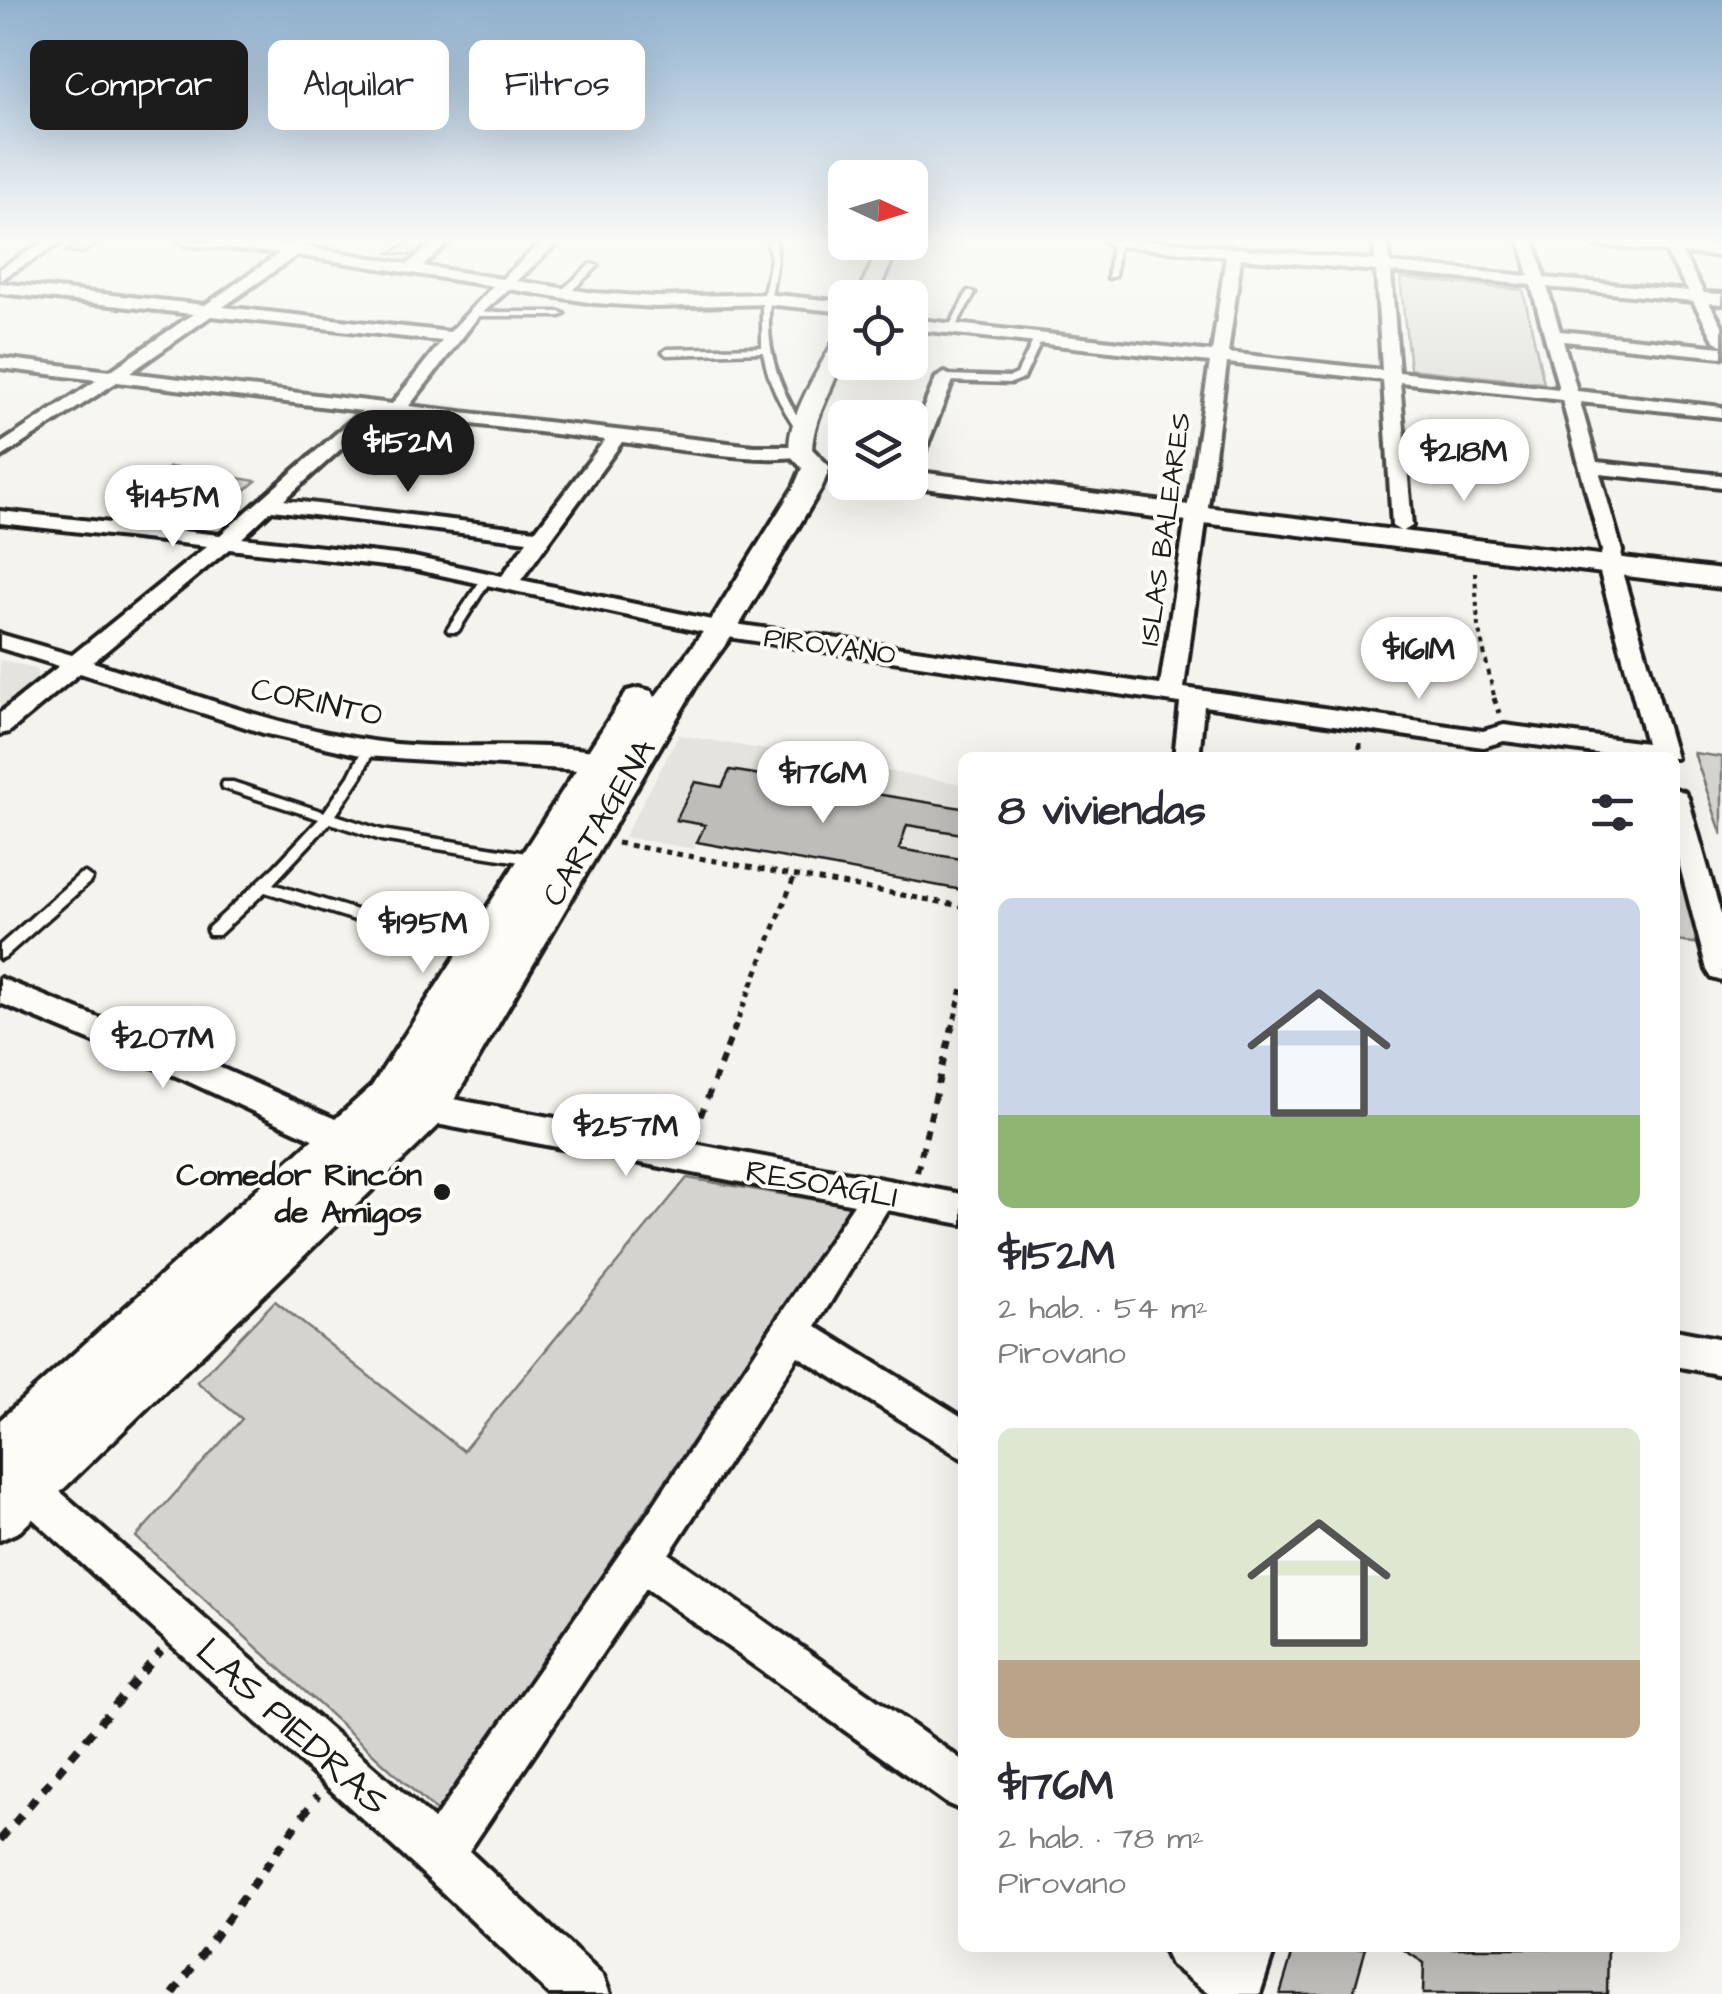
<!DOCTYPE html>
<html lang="es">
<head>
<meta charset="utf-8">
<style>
  :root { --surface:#fff; --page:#f2f2f3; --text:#2b2b33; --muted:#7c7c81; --accent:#1c1c1c }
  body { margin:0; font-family:"Architects Daughter",sans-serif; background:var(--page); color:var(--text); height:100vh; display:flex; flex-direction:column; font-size:38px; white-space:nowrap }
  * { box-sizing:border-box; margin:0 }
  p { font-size:32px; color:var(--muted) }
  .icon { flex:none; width:55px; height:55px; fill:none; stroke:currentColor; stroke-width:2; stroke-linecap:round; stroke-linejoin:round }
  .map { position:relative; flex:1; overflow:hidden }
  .details { position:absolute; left:958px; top:752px; width:722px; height:1200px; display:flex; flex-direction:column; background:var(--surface); border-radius:15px; box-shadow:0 10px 40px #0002 }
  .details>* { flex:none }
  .top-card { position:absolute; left:30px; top:40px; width:778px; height:90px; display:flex; gap:20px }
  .needle { width:65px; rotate:94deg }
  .tools { position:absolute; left:828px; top:160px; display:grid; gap:20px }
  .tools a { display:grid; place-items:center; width:100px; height:100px; border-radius:15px; background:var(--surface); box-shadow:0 10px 40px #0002; font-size:50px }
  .price { position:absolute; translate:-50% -85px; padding:0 22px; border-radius:35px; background:#fff; color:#222; font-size:32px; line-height:65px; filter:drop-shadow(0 2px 5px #0008) }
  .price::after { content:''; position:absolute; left:50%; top:60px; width:30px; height:22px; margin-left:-15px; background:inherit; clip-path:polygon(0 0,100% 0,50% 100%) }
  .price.active { background:var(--accent); color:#fff }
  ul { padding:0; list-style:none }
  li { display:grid; align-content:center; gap:20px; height:530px; padding:0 40px }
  li span { display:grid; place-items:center; height:310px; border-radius:15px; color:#555 }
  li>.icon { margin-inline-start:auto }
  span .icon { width:180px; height:180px; fill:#fffc; stroke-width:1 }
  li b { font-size:42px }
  h2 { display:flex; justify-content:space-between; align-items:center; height:120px; padding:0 40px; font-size:42px }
  .pill { padding:0 35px; border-radius:15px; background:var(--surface); box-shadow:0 10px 40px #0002; font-size:35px; line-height:90px }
  .pill.active { background:var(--accent); color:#fff }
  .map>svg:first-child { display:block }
  .built { fill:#e4e3de }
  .green { fill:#d4d3cf; stroke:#787876; stroke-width:2.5 }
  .building { fill:#bebdba; stroke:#1c1c1c; stroke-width:2.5 }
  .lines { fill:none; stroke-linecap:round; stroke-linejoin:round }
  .service-casing { stroke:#1c1c1c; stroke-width:7 }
  .minor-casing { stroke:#1c1c1c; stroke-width:8 }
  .tertiary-casing { stroke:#1c1c1c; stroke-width:7 }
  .secondary-casing { stroke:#1c1c1c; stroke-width:8 }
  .path-far3 { stroke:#1c1c1c; stroke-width:4; stroke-dasharray:5 5; stroke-linecap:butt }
  .path-far2 { stroke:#1c1c1c; stroke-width:5; stroke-dasharray:6 6; stroke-linecap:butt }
  .path-far1 { stroke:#1c1c1c; stroke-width:6; stroke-dasharray:9 9; stroke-linecap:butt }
  .path { stroke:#1c1c1c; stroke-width:8; stroke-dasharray:11 11; stroke-linecap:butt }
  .service { fill:#fdfcf7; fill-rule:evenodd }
  .minor { fill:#fdfcf7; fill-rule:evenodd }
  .tertiary { fill:#fdfcf7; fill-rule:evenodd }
  .secondary { fill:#fdfcf7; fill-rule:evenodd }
  .poi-dot { fill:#1c1c1c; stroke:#fdfcf7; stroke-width:4 }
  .labels { text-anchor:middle; stroke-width:8; stroke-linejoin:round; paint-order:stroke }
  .far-street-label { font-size:28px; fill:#1c1c1c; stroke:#fdfcf7 }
  .street-label { font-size:32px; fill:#1c1c1c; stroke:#fdfcf7 }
  .poi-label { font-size:32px; font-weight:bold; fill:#1c1c1c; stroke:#fdfcf7; text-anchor:end }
  .near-street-label { font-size:38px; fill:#1c1c1c; stroke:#fdfcf7 }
</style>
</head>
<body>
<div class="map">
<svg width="1722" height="1994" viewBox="0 0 1722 1994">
  <rect width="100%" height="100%" fill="#f4f3ee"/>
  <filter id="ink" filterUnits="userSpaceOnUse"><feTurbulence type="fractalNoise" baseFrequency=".01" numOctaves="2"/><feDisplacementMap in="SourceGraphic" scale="20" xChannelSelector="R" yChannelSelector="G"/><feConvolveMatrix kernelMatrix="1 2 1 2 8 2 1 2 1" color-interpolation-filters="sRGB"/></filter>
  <g filter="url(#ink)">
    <g class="built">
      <polygon points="0,660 38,669 37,678 0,708"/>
      <polygon points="679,735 962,784 962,890 697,842 694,849 624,837"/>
    </g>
    <g class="green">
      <polygon points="1400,278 1523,290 1544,383 1410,369"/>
      <polygon points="170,467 256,481 220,511 132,497"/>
      <polygon points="1694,753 1722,757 1722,835"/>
      <polygon points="1675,831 1703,944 1675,941"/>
      <polygon points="687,1178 852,1206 439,1814 136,1537 242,1419 197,1382 275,1301 463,1451"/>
    </g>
    <g class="building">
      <polygon points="412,241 434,241 417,256 389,253"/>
      <polygon points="81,242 100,243 83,254 65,252"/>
      <polygon points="730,770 962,808 962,834 907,825 899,849 962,859 962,890 697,842 705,825 676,820 695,782 722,787"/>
      <polygon points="1294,1948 1366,1948 1353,1994 1280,1994"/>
      <polygon points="1401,1948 1608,1948 1607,1994 1423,1994 1424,1963"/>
    </g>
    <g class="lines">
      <defs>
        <g id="service">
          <path d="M768,241H776C779,261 774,276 771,296C763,345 778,389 806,429L801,432L798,431C780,406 768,382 763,352L667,355L663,352L667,349L762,347V303L771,259Z"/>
          <polygon points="1119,241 1115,276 1108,278 1112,242"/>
          <polygon points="591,264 598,266 567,295 561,295 561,291"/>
          <polygon points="968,291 975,293 953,331 947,331"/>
          <polygon points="469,312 560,312 564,314 560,316 469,316"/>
          <polygon points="1035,337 1042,339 1024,378 1011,383 945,381 941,378 945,375 1010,377 1017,374"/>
          <polygon points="487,575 492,578 459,630 457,632 449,632 447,630 482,578"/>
          <polygon points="368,745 374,749 362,776 336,815 382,830 539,855 544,857 546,860 544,863 539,865 381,840 330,823 273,884 369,914 371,918 369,922 364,923 265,892 219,935 209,935 207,931 209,927 275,866 319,819 223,788 222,785 223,782 233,782 324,812 349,776 364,746"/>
          <polygon points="85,873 92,878 90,882 5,957 0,959 0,945 80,874"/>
        </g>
        <g id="minor">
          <polygon points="45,241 63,241 0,280 0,269"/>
          <path d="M179,241L291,245L300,242L306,247L408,264L434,241H450L423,266L502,279L543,241H559L517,281L594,293L656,297L766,294L845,302V312L766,304L656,307L594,303L509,289L478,317L409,406L754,446H800L809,452C789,469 655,446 622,442L521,580L721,622L1160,685L1210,362L910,329V319L1212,352L1226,256L1112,245L1105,241H1161L1375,261L1374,241H1388L1390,263L1529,276L1520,241H1534L1545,278L1688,291L1666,252L1594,245L1587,241H1675L1722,248V256L1682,253L1704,293L1722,294V304L1709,303L1722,325V345L1714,340L1693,301L1547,287L1560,331L1722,347V357L1563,341L1577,391L1722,407V417L1580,402L1597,462L1722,475V487L1600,474L1622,551L1620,565L1676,758H1633L1504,741L1483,747L1204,706L1199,758H1174L1180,703L721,636L413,569L229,549L93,662C193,693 291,733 396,744C474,751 557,738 633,759L637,765L624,773L365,756L263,733L80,673L9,732L0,734V713L59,666L0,648V634L72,655L207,546L0,523V511L220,535L362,411L117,382L0,458V444L97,380L0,368V358L110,371L193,314L0,293V283L205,305L280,253L186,245ZM297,255L493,286L450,332L223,307ZM1241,258L1376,271L1382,370L1228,353ZM1391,272L1531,285L1559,389L1399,372ZM211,316L442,341L392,404L130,373ZM1227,363L1383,380L1392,526L1402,532L1412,526L1400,382L1562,400L1602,551L1598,565L1646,743L1504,725L1483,731L1184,688ZM381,413L397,415L605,440L536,530L284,500ZM272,510L527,541L502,576L413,557L242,538Z"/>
          <polygon points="945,373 954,378 920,463 910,469 910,440 936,378"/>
          <polygon points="1675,789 1684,792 1688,798 1722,918 1722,981 1712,978 1707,970 1675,847"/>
          <polygon points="0,978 205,1061 360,1130 364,1140 360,1150 348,1154 336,1150 183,1079 0,1003"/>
          <polygon points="405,1090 962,1194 962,1224 887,1210 816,1326 962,1417 962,1458 798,1356 669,1554 962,1760 962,1810 946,1803 646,1588 469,1851 603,1976 610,1994 549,1994 421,1872 0,1489 0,1439 14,1445 39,1473 434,1820 649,1512 854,1204 405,1118 394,1114 389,1104 394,1094"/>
          <polygon points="1675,1330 1722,1339 1722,1375 1675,1366"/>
          <polygon points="1163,1948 1275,1948 1260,1994 1210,1994 1171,1965"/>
        </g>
        <g id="tertiary">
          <polygon points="883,242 901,242 875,298 855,298"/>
          <path d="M845,333C845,381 813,406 812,452L800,459L792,457C779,430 821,366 835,339Z"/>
        </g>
        <g id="secondary">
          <polygon points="800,444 809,446 830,467 822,487 737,629 698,682 440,1124 20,1531 0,1540 0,1420 372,1086 627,691 639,688 651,691 655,697 708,625 794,487 802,468 787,452"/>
          <polygon points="910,471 1722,570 1722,588 900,485 910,482"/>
        </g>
      </defs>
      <use href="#service" class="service-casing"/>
      <use href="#minor" class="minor-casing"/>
      <use href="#tertiary" class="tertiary-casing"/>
      <use href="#secondary" class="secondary-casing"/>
      <polyline class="path-far3" points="1475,572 1478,626 1495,700"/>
      <g class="path-far2">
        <polyline points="1494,698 1499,713"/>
        <polyline points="1360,743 1360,758"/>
        <polyline points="617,843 962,906"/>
        <polyline points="734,1030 795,875"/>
        <polyline points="952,1030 962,988"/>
      </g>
      <g class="path-far1">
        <polyline points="694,1133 735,1027"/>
        <polyline points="917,1172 952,1027"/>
      </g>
      <g class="path">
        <polyline points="0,1840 161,1651"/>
        <polyline points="173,1994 318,1795"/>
      </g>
      <use href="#service" class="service"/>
      <use href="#minor" class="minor"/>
      <use href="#tertiary" class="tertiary"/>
      <use href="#secondary" class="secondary"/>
    </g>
  </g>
  <linearGradient id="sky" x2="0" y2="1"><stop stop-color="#8fb0ce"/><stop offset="0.46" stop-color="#fafaf7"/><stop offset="1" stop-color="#fafaf7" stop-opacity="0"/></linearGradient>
  <rect width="1722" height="520" fill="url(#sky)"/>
  <circle class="poi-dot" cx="442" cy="1192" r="10"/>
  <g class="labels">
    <g class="far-street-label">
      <text transform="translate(1164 529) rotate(-82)" y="10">ISLAS BALEARES</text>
      <text transform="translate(830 645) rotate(8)" y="10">PIROVANO</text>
    </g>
    <g class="street-label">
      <text transform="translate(317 701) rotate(12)" y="11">CORINTO</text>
      <text transform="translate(598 822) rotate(-59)" y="11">CARTAGENA</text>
      <text transform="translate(822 1183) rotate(10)" y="11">RESOAGLI</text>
    </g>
    <g class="poi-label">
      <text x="422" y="1185">Comedor Rincón<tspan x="422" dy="37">de Amigos</tspan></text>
    </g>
    <g class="near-street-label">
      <text transform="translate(293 1726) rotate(42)" y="13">LAS PIEDRAS</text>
    </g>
  </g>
</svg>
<div class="tools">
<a><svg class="needle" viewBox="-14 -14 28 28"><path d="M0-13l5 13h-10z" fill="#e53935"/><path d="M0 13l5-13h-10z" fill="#7c7c81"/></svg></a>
<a><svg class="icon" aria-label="locate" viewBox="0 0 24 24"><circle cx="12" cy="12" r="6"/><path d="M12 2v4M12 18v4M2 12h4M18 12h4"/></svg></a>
<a><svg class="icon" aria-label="layers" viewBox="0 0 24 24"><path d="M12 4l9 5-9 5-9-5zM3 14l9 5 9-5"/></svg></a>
</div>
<b class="price active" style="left:408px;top:495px">$152M</b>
<b class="price" style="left:1464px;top:504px">$218M</b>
<b class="price" style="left:173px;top:550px">$145M</b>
<b class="price" style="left:1419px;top:702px">$161M</b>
<b class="price" style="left:823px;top:826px">$176M</b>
<b class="price" style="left:423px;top:976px">$195M</b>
<b class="price" style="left:163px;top:1091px">$207M</b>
<b class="price" style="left:626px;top:1179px">$257M</b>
<div class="top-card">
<a class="pill active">Comprar</a>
<a class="pill">Alquilar</a>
<a class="pill">Filtros</a>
</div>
<section class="details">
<h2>8 viviendas<svg class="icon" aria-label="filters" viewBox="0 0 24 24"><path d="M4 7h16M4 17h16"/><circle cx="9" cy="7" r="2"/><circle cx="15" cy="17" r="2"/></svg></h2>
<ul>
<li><span style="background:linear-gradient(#c9d6e8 70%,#8fb573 0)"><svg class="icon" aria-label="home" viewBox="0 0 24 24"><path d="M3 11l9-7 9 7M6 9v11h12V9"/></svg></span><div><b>$152M</b><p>2 hab. · 54 m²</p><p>Pirovano</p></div></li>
<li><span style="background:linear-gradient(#dfe7d0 75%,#b9a48a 0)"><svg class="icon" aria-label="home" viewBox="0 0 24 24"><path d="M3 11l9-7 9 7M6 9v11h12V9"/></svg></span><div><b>$176M</b><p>2 hab. · 78 m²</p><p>Pirovano</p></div></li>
</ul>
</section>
</div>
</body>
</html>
